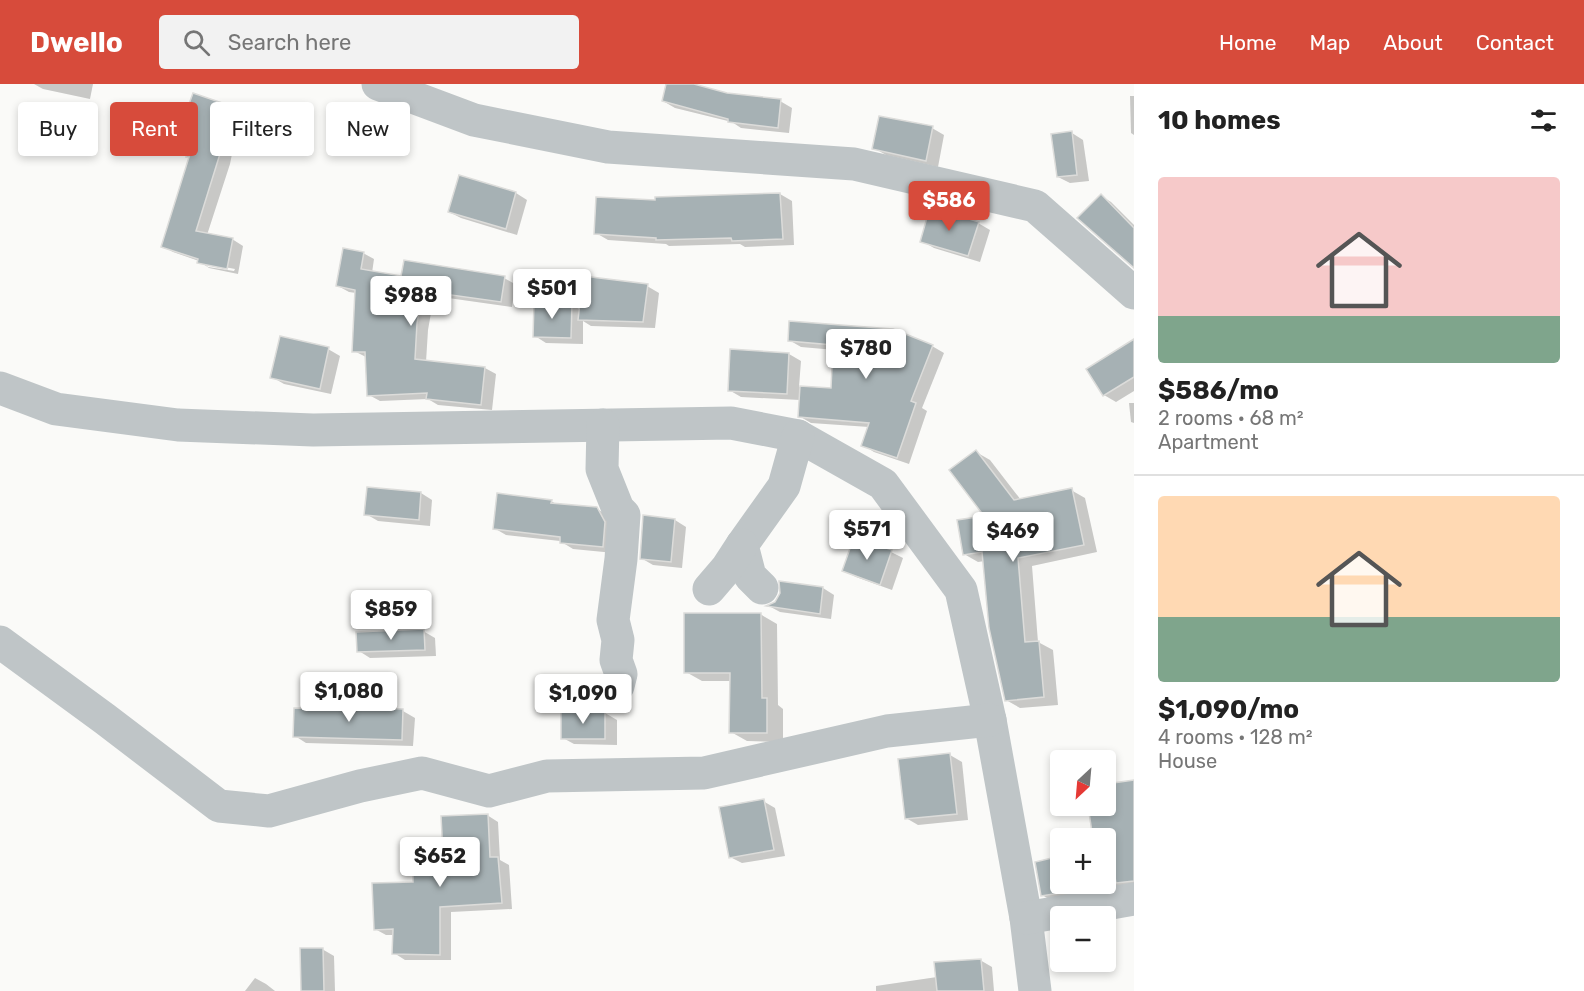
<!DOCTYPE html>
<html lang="en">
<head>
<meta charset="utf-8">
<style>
  :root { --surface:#fff; --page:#f2f2f2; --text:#222; --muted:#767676; --line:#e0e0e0; --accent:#d74b3b }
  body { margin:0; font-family:Rubik,sans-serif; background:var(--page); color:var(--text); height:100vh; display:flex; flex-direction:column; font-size:22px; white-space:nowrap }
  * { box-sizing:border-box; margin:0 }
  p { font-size:20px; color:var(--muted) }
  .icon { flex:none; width:33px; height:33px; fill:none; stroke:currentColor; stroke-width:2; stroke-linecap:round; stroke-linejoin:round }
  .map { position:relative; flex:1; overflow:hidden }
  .sheet { display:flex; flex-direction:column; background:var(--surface); width:450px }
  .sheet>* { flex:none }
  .hud { position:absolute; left:18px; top:18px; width:570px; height:54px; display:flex; gap:12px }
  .needle { width:39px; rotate:206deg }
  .buttons { position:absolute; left:1050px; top:666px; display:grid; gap:12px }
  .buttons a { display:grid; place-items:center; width:66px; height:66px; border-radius:6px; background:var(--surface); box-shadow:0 3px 9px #0003; font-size:30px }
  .price { position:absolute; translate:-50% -51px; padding:0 14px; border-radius:6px; background:#fff; color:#222; font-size:20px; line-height:39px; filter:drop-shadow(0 2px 3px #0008) }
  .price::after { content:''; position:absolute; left:50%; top:36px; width:18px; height:14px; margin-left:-9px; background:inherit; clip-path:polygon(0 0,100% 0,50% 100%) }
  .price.current { background:var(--accent); color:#fff }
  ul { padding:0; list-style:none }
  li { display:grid; align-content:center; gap:12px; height:318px; padding:0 24px }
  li+li { border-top:2px solid var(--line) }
  li span { display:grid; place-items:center; height:186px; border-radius:6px; color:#555 }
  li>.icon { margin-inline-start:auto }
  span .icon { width:108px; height:108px; fill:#fffc; stroke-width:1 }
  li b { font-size:26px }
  h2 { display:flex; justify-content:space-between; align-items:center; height:72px; padding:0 24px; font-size:26px }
  .chip { padding:0 21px; border-radius:6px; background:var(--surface); box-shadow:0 3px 9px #0003; font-size:21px; line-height:54px }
  .chip.current { background:var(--accent); color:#fff }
  header { display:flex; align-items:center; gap:36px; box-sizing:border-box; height:84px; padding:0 30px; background:var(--accent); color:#fff }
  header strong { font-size:28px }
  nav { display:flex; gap:33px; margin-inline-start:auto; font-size:21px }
  .search { width:420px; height:54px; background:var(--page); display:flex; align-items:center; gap:15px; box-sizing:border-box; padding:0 21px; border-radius:6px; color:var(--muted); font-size:22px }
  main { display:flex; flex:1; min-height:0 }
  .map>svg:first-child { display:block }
  .shadow { fill:#0003; fill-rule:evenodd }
  .building { fill:#a6b1b4; stroke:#dcdcda; stroke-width:1.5 }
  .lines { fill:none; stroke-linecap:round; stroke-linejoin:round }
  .minor { stroke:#bfc5c7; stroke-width:33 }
</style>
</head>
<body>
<header>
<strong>Dwello</strong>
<div class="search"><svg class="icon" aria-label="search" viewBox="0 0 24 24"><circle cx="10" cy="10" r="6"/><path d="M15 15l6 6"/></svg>Search here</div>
<nav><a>Home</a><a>Map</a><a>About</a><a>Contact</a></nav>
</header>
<main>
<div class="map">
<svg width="1134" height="907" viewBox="0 0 1134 907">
  <rect width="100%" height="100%" fill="#fafaf8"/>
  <g class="shadow">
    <polygon points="34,0 93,0 90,15 43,5"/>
    <polygon points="668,0 688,0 726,10 780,17 792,24 789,49 741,44 732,38 675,24 663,17"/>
    <path d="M194,10L231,24L241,30L229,63L233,65L230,80L207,151L232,155L243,162L238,190L209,184L199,177L173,168L162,162L191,74L194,35ZM204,179L235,185L234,187L208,183Z"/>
    <polygon points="1130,12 1134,12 1134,51 1131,49"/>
    <polygon points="932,44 944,51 938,83 886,71 874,64"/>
    <polygon points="1072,49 1083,56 1089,97 1070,99 1058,93"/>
    <polygon points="460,93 516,109 527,116 517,151 461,134 449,128"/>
    <polygon points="780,110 792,117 794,161 745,163 740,160 669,162 666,160 608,156 596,149 657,117"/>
    <polygon points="1101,112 1111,118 1134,141 1134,182"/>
    <polygon points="978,139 990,146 980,178 934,164 922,157"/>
    <polygon points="363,169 374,175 372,189 402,194 504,194 515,200 512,223 434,212 428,246 426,278 485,284 496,290 492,326 438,321 428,315 380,317 369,311 366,273 354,267 356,209 349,208 338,202"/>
    <polygon points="647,202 659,209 655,244 591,242 583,237 583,260 546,259 535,252 572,221 581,226"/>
    <polygon points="789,256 932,262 944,269 922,324 927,327 909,380 874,368 863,361 869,343 811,339 799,332 800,316 741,313 729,306 789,270 801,277 799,303 832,305 835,266 801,263"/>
    <polygon points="1134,260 1134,307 1116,318 1104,311 1088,286"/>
    <polygon points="328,265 340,272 331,310 284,300 272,293"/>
    <polygon points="1129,319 1134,319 1134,339 1131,338"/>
    <polygon points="976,368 990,376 1021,416 1071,406 1085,414 1097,468 1032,482 1038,558 1053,566 1058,621 1020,624 1006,616 985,477 978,478 964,470 986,433"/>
    <polygon points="421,409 432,416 430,442 378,437 366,430"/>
    <polygon points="551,417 558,421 597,425 609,432 614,469 573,465 560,457 506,451 494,444"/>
    <polygon points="675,436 686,443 682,484 653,481 641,474"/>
    <polygon points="891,468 903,474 892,506 856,493 844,487"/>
    <polygon points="823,504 834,511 831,535 780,528 769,522"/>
    <polygon points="760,530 777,540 778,621 783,625 783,658 747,657 731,648 731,597 702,597 686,588"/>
    <polygon points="423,547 435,554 436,572 370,574 359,567"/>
    <polygon points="403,627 415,634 413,662 306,659 295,652"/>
    <polygon points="562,629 605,629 617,636 617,661 574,660 563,654"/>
    <polygon points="950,671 962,678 968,736 918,741 906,734"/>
    <polygon points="1134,697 1134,803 1054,818 1042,811 1037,779 1060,773 1060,800 1106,800 1106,754 1094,754 1089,722 1106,722 1106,701"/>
    <polygon points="763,717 775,724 785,772 742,779 730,773"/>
    <polygon points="487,731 498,738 500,776 509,781 512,825 451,828 451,876 405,876 394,869 394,851 386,851 375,845 415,799 446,791"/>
    <polygon points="322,865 334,872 335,907 303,907"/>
    <polygon points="980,876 992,883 994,907 876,907 876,902 937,893"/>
    <polygon points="255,894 266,900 275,907 245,907"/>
  </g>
  <g class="building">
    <polygon points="666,0 694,0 727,9 781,15 778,44 728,38 728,35 662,17"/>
    <polygon points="193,9 231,22 219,57 222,58 219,73 196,147 233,154 227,185 197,179 198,175 161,163 189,73 186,73 193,34 185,31"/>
    <polygon points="879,32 933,42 926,77 872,65"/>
    <polygon points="1072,47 1077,91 1057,93 1051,50"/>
    <polygon points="459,91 516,108 506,145 448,128"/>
    <polygon points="780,109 783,155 732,157 731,154 656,156 656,154 594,150 596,113 655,116 655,113"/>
    <polygon points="1101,110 1134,144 1134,184 1077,134"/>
    <polygon points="930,123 979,138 968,172 920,158"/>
    <polygon points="343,164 364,168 361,185 401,192 404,176 505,192 501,218 423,207 417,239 415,275 485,283 481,321 426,315 427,309 367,312 365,268 352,268 355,206 336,202"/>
    <polygon points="583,192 648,200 643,238 578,236"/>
    <polygon points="534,218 572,219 571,254 533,253"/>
    <polygon points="789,237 893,245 933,261 911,317 916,319 897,374 861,362 869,339 798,333 800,302 831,304 833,261 788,257"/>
    <polygon points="280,252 329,263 320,305 270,294"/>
    <polygon points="1134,255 1134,293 1103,312 1086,285"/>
    <polygon points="730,265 789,269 787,310 728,307"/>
    <polygon points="976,366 1014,416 1072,404 1084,461 1018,474 1025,558 1039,557 1044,613 1005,617 989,544 982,468 963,471 957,436 984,432 949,386"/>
    <polygon points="367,403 421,408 419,436 364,431"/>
    <polygon points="497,409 552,416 551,419 597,423 605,438 603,463 560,459 560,453 493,445"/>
    <polygon points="643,431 675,435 671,478 640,475"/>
    <polygon points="854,453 892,466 880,501 842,487"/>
    <polygon points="779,497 823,503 820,530 766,522 775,518 780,509"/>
    <polygon points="684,529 761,529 762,614 767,614 767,649 729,649 730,589 684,589"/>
    <polygon points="424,545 425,566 357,568 356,548"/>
    <polygon points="357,623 403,625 402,656 293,653 294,624 357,625"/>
    <polygon points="561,627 605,628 605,655 561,655"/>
    <polygon points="950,669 957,730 905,735 898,675"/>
    <polygon points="1134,696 1134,797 1116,799 1106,747 1092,748 1088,722 1106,722 1106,700"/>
    <polygon points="764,715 774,766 729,774 719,723"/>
    <polygon points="488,730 490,773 498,773 502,819 440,823 440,871 392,870 393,845 374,846 372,799 413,798 413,790 444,789 441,732"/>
    <polygon points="1060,772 1060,809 1041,812 1035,778"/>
    <polygon points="300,864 323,864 324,907 301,907"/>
    <polygon points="981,875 984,907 937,907 934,878"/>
  </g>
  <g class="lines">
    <g class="minor">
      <polyline points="378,0 474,36 608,63 854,80 1035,122 1134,209"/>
      <polyline points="0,304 56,325 178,341 313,346 731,339 798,352 883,400 961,506 990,636 1026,834 1035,907"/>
      <polyline points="603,341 602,385 618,425 624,431 621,475 613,536 618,556 616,576 621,590 618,602"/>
      <polyline points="762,504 750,492 742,461 784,402 798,352"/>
      <polyline points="709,505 727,484 742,461"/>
      <polyline points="0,558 105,635 219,722 269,727 360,702 422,689 489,707 547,692 704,689 887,647 990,636"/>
      <polyline points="1026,834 1134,815"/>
    </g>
  </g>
</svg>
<div class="buttons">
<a><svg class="needle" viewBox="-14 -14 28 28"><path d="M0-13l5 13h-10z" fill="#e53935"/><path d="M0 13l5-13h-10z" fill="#767676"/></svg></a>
<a>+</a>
<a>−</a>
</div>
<b class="price current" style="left:949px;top:148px">$586</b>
<b class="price" style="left:552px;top:236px">$501</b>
<b class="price" style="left:411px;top:243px">$988</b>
<b class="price" style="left:866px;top:296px">$780</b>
<b class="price" style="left:867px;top:477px">$571</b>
<b class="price" style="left:1013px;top:479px">$469</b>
<b class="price" style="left:391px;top:557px">$859</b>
<b class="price" style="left:349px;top:639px">$1,080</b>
<b class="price" style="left:583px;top:641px">$1,090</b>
<b class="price" style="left:440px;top:804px">$652</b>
<div class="hud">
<a class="chip">Buy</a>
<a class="chip current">Rent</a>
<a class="chip">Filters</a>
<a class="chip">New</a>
</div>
</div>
<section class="sheet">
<h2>10 homes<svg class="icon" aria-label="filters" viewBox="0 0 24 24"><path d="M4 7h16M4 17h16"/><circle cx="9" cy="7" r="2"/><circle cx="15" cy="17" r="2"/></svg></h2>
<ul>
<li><span style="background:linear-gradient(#f6c9c9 75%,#7fa58c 0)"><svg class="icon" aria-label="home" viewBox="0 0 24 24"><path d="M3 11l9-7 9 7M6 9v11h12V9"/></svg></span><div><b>$586/mo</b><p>2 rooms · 68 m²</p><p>Apartment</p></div></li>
<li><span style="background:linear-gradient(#ffd9b3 65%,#7fa58c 0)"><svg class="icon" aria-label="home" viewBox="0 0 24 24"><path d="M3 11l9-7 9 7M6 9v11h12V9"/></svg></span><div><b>$1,090/mo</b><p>4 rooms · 128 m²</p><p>House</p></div></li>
</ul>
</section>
</main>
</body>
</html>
